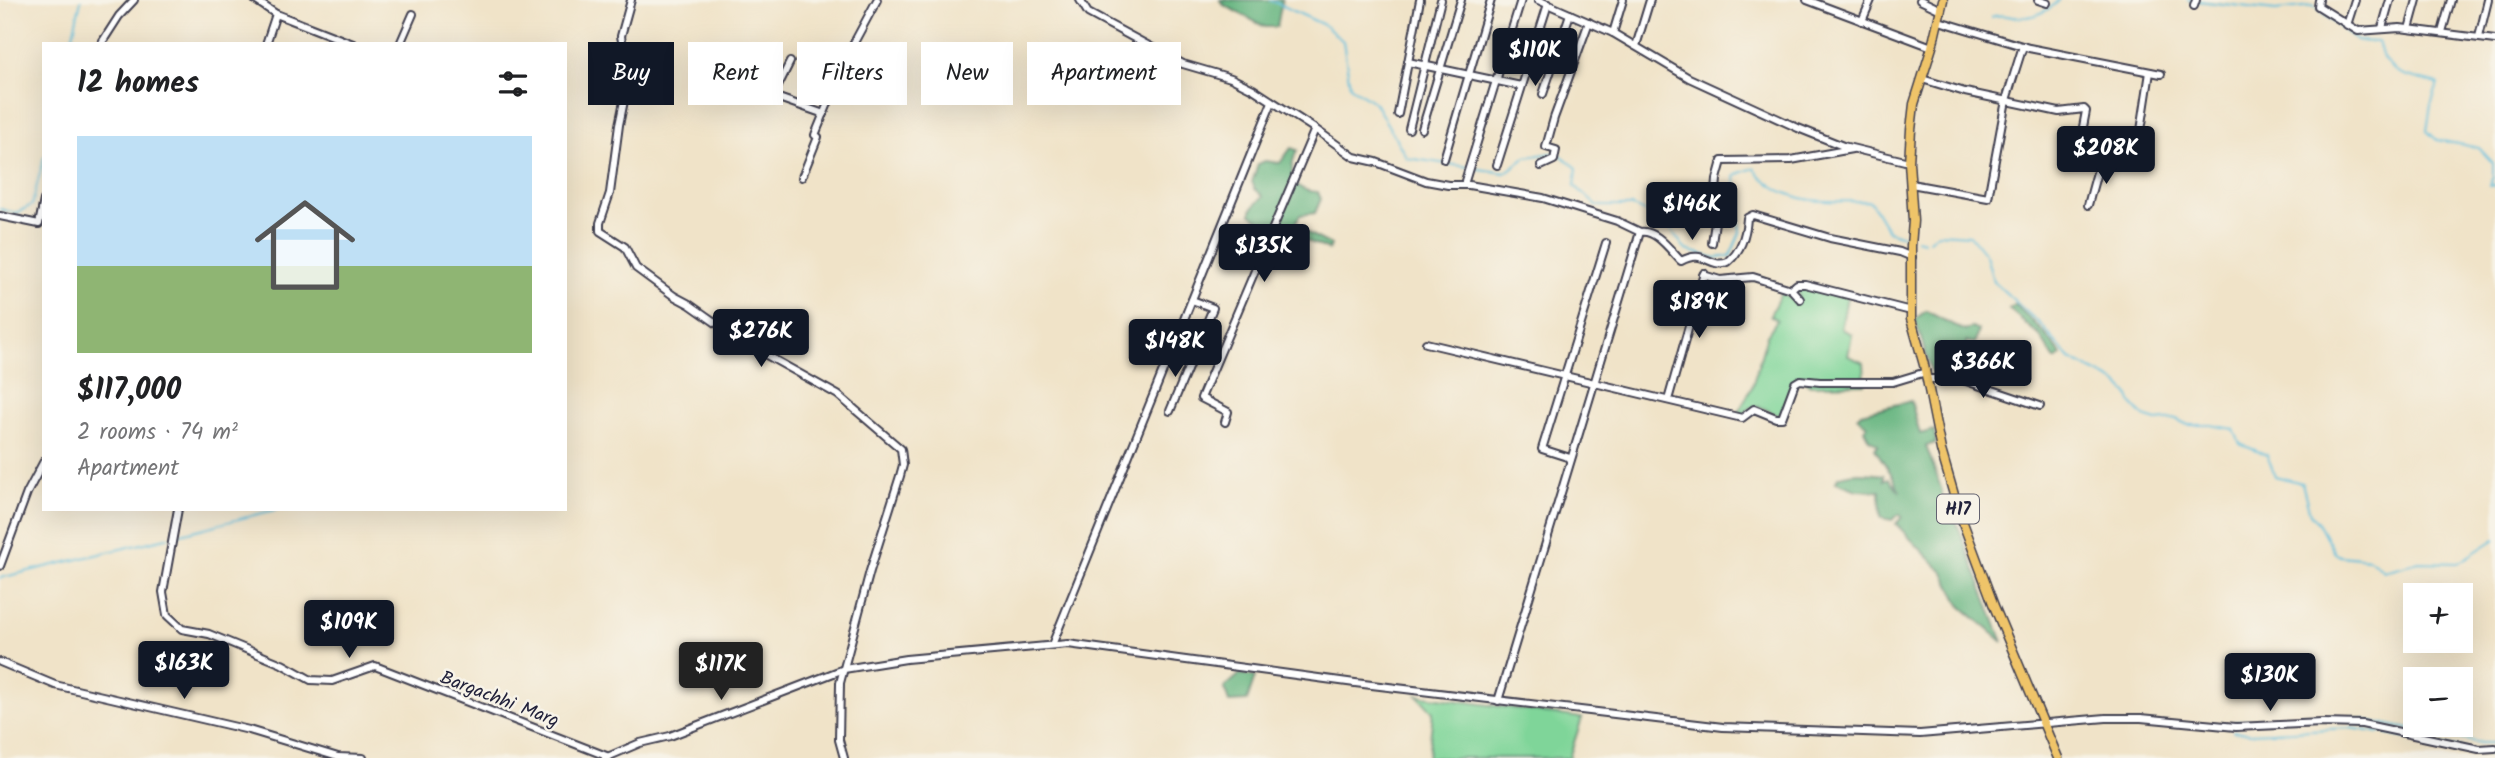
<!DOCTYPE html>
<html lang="en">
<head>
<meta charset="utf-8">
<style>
  :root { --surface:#fff; --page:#f6f6f6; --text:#202124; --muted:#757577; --accent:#111827 }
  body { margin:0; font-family:Kalam,sans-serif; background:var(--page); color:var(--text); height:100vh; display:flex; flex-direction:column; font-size:26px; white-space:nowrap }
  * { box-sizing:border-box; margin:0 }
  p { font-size:23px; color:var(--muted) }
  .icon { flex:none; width:38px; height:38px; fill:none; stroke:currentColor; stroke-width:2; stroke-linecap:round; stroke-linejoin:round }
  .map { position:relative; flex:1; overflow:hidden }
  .sheet { position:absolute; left:42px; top:42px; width:525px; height:469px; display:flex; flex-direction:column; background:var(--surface); border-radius:0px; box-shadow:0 7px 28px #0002 }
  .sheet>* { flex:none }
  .hud { position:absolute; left:588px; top:42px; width:665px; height:63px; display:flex; gap:14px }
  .fabs { position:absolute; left:2403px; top:583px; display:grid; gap:14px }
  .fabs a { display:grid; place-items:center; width:70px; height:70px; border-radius:0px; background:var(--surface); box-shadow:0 7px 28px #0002; font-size:35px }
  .price { position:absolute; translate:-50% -60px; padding:0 16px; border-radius:7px; background:var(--accent); color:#fff; font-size:23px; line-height:46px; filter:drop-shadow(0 2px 4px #0008) }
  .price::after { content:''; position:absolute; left:50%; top:42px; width:21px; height:16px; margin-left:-10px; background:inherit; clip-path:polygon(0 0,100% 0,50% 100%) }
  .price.current { background:#222; color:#fff }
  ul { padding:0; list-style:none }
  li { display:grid; align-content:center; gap:14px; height:371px; padding:0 35px }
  li span { display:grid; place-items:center; height:217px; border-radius:0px; color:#555 }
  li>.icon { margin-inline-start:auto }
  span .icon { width:126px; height:126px; fill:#fffc; stroke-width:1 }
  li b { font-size:30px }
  h2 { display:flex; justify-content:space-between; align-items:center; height:84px; padding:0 35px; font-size:30px }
  .pill { padding:0 24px; border-radius:0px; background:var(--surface); box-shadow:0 7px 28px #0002; font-size:24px; line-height:63px }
  .pill.current { background:var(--accent); color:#fff }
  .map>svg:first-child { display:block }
  .green { fill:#7fd599; stroke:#507c6a; stroke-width:2 }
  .forest { fill:#67b681; stroke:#446c5e; stroke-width:2 }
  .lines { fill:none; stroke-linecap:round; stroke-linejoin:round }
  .stream { stroke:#5ebedc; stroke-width:2 }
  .minor-casing { stroke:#413f50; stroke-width:10 }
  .major-casing { stroke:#413f50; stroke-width:11 }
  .minor { stroke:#fff; stroke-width:6 }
  .major { stroke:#efc469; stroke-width:8 }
  .labels { text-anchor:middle; stroke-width:5; stroke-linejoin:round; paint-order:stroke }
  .shield { fill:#f7f3e8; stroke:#62616f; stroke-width:2 }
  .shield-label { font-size:18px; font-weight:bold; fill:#22223b }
  .street-label { font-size:19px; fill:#22223b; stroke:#f7f3e8 }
</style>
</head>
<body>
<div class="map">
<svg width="2495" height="758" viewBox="0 0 2495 758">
  <rect width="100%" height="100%" fill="#f7f3e8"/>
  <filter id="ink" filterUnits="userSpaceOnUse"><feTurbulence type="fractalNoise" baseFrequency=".0143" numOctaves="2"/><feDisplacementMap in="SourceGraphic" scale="14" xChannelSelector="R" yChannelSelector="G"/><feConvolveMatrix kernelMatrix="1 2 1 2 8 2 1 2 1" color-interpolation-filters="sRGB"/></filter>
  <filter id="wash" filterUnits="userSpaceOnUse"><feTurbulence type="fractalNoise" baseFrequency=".00686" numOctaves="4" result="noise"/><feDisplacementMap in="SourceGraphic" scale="28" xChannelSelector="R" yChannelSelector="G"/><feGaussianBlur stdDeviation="1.57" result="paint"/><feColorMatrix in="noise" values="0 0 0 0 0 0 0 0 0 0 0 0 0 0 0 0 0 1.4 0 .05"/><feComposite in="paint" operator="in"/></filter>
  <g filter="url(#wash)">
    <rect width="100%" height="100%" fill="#f0e3c8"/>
    <g class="green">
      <path d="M1803,286L1847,297L1841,329L1852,334L1848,356L1864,363L1865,384L1810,385L1799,377L1793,382L1780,416C1765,410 1755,399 1744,414H1738L1752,387L1767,335L1777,320L1770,315L1781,293L1796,300L1799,296L1795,290Z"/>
      <polygon points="1417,695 1582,718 1569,758 1428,758 1433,712"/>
    </g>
    <g class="forest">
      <polygon points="1220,0 1282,0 1277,27 1265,27 1222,4"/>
      <path d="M1291,148L1297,150C1288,171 1289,191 1318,192L1321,199L1315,213L1300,215L1294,226L1331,245L1329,250L1290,234L1287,236L1281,250C1273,251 1260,247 1256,239L1261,229L1266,225L1251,214V210L1263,196L1255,189L1252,182L1258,164L1265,161L1280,163Z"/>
      <path d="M2015,304C2032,321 2049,336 2062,356L2055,360L2040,336L2009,309Z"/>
      <polygon points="1926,311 1965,331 1972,327 1978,330 1975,343 1966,342 1959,376 1933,377 1915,319"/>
      <path d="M1911,401L1920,434L1934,430L1936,443L1926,446L1942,491L1940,503H1949L2003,642L1961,606L1944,573L1896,524L1902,517L1900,514L1892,520L1881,518L1880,491L1857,490L1836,482L1838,477C1854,471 1868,473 1884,475V480L1889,478L1900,492L1894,478L1875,449L1878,444L1869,439L1864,429L1867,425L1857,417L1861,413Z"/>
      <polygon points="1240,674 1255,677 1247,701 1229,702 1224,688"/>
    </g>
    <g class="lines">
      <g class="stream">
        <polyline points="1270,0 1324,25 1343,41 1350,86 1375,103 1407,158 1468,167"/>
        <path d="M2188,0L2276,10L2313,6L2357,41L2378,42C2380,47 2381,53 2383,58C2395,78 2418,78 2438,84L2431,105L2427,131L2437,140L2479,148L2493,163V177L2489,186L2495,185"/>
        <path d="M1991,17C1999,14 2005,16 2013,17C2033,19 2045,13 2060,0"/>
        <polyline points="71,44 81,0"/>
        <path d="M1558,153L1577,168L1575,186L1597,206H1631L1665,221L1686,250L1716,258L1730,256L1740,233L1735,175L1754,168C1785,207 1825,201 1870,201L1888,231L1907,237"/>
        <polyline points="1473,168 1505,173 1526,157 1553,153"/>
        <polyline points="0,209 16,213 32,205 44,157"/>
        <polyline points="1916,239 1924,241"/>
        <polyline points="1929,240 1938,233 1970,235 1986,255 1993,281 2042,326 2070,359 2117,383 2128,394 2132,404 2144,417 2157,421 2176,419 2188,425 2211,425 2234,429 2240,444 2267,455 2275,476 2302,483 2310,514 2319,524 2335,553 2340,556 2370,559 2384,571 2419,562 2458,563 2495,539"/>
        <polyline points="177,535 278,509"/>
        <polyline points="0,578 170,537"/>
        <polyline points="2234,721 2324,717 2363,720 2481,743 2495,743"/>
        <polyline points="2233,731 2250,733 2350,728 2381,733"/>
        <polyline points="2385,734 2495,755"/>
      </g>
    </g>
  </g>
  <g filter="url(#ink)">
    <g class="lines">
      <defs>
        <g id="minor">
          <polyline points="255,0 276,14 266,44"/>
          <polyline points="631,0 621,36 629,77 619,125 610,193 600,223 600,231 625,247 636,268 674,296 689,304 743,342 838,395 901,449 903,465 900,476 870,571 840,683 839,740 844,758"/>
          <path d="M1080,0L1088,13L1160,52L1183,64L1231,78L1253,89L1315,129L1354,157L1376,162L1426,181L1448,185H1469L1543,198L1617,221L1640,232C1656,229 1670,250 1681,261C1705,248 1708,269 1728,262C1741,251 1746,235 1747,218L1753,215L1830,238L1900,252L1912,257"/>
          <polyline points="1538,0 1613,33 1689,78 1798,128 1843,146 1909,162"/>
          <polyline points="1807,0 1932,47"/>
          <polyline points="1920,0 1941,10"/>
          <polyline points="2038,0 2047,3"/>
          <polyline points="2319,0 2318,6 2358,31 2400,28 2495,40"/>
          <polyline points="2194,6 2196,0"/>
          <polyline points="276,14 353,44"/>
          <polyline points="1862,21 1871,0"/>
          <polyline points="1939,21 2029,48 2161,74"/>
          <polyline points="2347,25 2355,0"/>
          <polyline points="2382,28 2390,0"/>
          <polyline points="2409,29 2417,0"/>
          <polyline points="2442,32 2451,0"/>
          <polyline points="1613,33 1623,0"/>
          <polyline points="2479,37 2488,0"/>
          <polyline points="101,44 119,16 134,0"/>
          <polyline points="400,44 413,14"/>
          <polyline points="1636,46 1650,0"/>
          <polyline points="1408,62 1521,86"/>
          <polyline points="1922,79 1965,92 2059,112 2084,109 2086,111 2083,127"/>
          <polyline points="758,93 769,98 773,96 824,114"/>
          <polyline points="1543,94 1570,14"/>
          <polyline points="773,96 790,62"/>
          <polyline points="1398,114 1420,0"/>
          <polyline points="1409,129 1441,0"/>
          <polyline points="1422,129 1461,0"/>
          <polyline points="2140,137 2150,72"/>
          <polyline points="1444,159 1491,0"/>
          <polyline points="1497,165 1548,4"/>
          <polyline points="1541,166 1554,160 1556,150 1546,147 1554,118 1589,22"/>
          <polyline points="802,177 818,137 815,135 849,52 877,0"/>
          <polyline points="1465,181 1521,0"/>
          <polyline points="1911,184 1988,198 2006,100 2023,46"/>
          <polyline points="1658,197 1715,204 1717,179 1722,161 1791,160 1852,149"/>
          <polyline points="2088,205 2100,161"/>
          <polyline points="0,216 39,224 44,200"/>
          <polyline points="1712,243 1717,208 1715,204"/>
          <polyline points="1703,275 1720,280 1753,277 1791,289"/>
          <polyline points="1800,299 1791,289 1797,284 1805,284 1911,311"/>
          <polyline points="1426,343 1742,418 1754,409 1776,418 1782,418 1795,383 1800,380 1820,382 1893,382 1926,372"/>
          <polyline points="1927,379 1960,379 2040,406"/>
          <polyline points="1668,400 1704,273"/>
          <polyline points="1170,411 1213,308 1192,300"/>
          <polyline points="1225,422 1228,412 1201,398 1315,129"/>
          <polyline points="1570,458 1542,449 1606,243"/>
          <polyline points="178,509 163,592 167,615 182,629 209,634 282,664 311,680 332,681 375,666 609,757"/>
          <polyline points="0,566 27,493 44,461"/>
          <polyline points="1052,645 1272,102"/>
          <polyline points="0,662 55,685 249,730 338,757 363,758"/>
          <polyline points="1498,701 1640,232"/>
          <polyline points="605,758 640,743 670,736 844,669 906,659 1068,644 1355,683 1723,727 1920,734 2106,718 2141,718 2236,727 2322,723 2362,724 2479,749 2495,748"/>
        </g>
        <polyline id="major" points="1943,0 1932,47 1914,104 1911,130 1909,162 1913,221 1911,246 1911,319 1924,365 1941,450 1959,512 1994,606 2058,758"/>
      </defs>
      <use href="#minor" class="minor-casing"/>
      <use href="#major" class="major-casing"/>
      <use href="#minor" class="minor"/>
      <use href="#major" class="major"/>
    </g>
  </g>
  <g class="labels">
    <rect class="shield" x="1937" y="494.5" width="42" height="29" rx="5"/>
    <g class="shield-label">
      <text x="1958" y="515">H17</text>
    </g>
    <g class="street-label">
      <text transform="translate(500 698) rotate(21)" y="7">Bargachhi Marg</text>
    </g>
  </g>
</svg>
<div class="fabs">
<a>+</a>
<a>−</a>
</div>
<b class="price" style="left:1535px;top:88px">$110K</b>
<b class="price" style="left:2106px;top:186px">$208K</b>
<b class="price" style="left:1692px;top:242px">$146K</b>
<b class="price" style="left:1264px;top:284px">$135K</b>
<b class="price" style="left:1699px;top:340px">$189K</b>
<b class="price" style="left:761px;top:369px">$276K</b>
<b class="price" style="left:1175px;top:379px">$148K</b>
<b class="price" style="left:1983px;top:400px">$366K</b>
<b class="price" style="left:349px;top:660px">$109K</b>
<b class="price" style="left:184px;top:701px">$163K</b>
<b class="price current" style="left:721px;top:702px">$117K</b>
<b class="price" style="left:2270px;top:713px">$130K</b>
<div class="hud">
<a class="pill current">Buy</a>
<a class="pill">Rent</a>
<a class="pill">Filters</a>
<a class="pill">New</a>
<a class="pill">Apartment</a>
</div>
<section class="sheet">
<h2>12 homes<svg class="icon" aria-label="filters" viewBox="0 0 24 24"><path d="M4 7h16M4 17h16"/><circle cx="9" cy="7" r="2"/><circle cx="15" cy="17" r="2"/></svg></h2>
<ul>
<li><span style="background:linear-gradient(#bfe0f5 60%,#8fb573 0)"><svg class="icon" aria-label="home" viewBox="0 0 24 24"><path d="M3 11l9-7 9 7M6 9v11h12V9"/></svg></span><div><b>$117,000</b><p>2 rooms · 74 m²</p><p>Apartment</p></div></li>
</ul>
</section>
</div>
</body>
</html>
